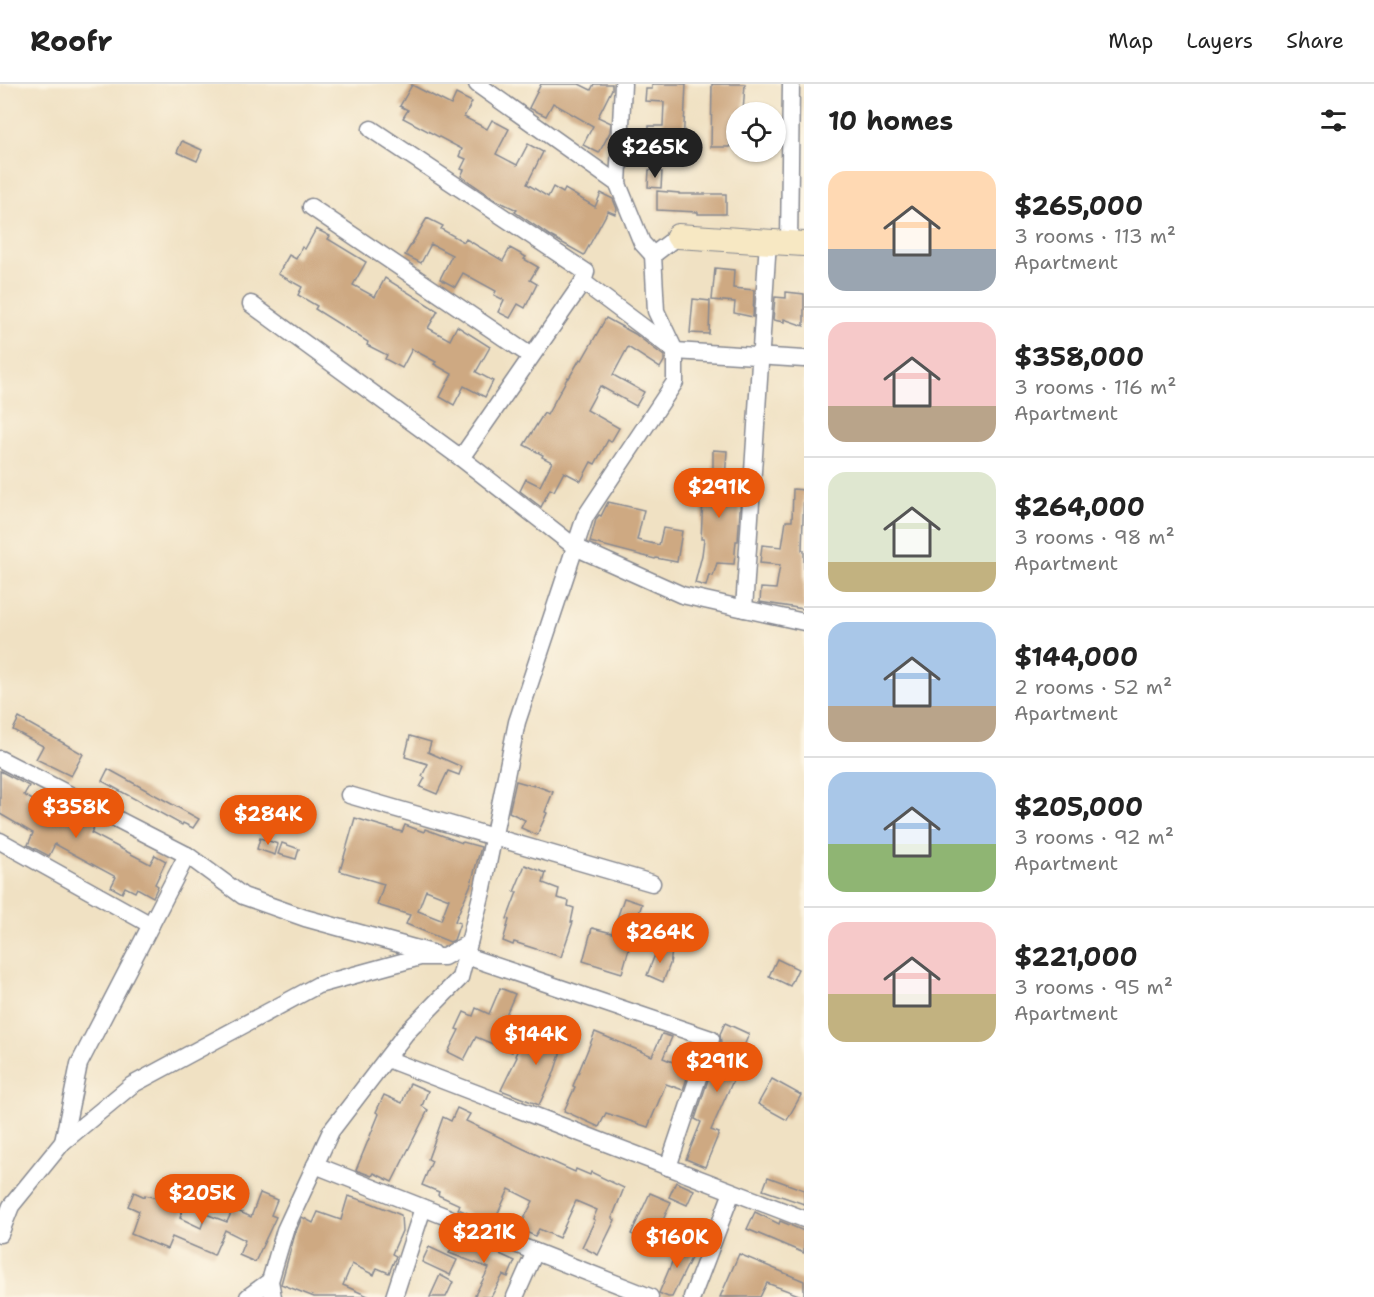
<!DOCTYPE html>
<html lang="en">
<head>
<meta charset="utf-8">
<style>
  :root { --surface:#fff; --page:#f6f6f6; --text:#222; --muted:#767676; --line:#e0e0e0; --accent:#ea580c }
  body { margin:0; font-family:"Shantell Sans",sans-serif; background:var(--page); color:var(--text); height:100vh; display:flex; flex-direction:column; font-size:22px; white-space:nowrap }
  * { box-sizing:border-box; margin:0 }
  p { font-size:20px; color:var(--muted) }
  .icon { flex:none; width:33px; height:33px; fill:none; stroke:currentColor; stroke-width:2; stroke-linecap:round; stroke-linejoin:round }
  .map { position:relative; flex:1; overflow:hidden }
  .drawer { display:flex; flex-direction:column; background:var(--surface); width:570px }
  .drawer>* { flex:none }
  .controls { position:absolute; left:726px; top:18px; display:grid; gap:12px }
  .controls a { display:grid; place-items:center; width:60px; height:60px; border-radius:50%; background:var(--surface); box-shadow:0 2px 4px #0004; font-size:30px }
  .price { position:absolute; translate:-50% -51px; padding:0 14px; border-radius:21px; background:var(--accent); color:#fff; font-size:20px; line-height:39px; filter:drop-shadow(0 2px 3px #0008) }
  .price::after { content:''; position:absolute; left:50%; top:36px; width:18px; height:14px; margin-left:-9px; background:inherit; clip-path:polygon(0 0,100% 0,50% 100%) }
  .price.current { background:#222; color:#fff }
  ul { padding:0; list-style:none }
  li { display:flex; align-items:center; gap:18px; height:150px; padding:0 24px }
  li+li { border-top:2px solid var(--line) }
  li span { display:grid; place-items:center; flex:none; width:168px; height:120px; border-radius:18px; color:#555 }
  li>.icon { margin-inline-start:auto }
  span .icon { width:72px; height:72px; fill:#fffc; stroke-width:1 }
  li b { font-size:26px }
  h2 { display:flex; justify-content:space-between; align-items:center; height:72px; padding:0 24px; font-size:26px }
  header { display:flex; align-items:center; gap:36px; box-sizing:border-box; height:84px; padding:0 30px; background:var(--surface); border-bottom:2px solid var(--line) }
  header strong { font-size:28px }
  nav { display:flex; gap:33px; margin-inline-start:auto; font-size:21px }
  main { display:flex; flex:1; min-height:0 }
  .map>svg:first-child { display:block }
  .building { fill:#cea982; fill-rule:evenodd }
  .lines { fill:none; stroke-linecap:round; stroke-linejoin:round }
  .street-casing { stroke:#868890; stroke-width:19 }
  .secondary-casing { stroke:#868890; stroke-width:26 }
  .street { stroke:#fff; stroke-width:16 }
  .secondary { stroke:#f7e8c3; stroke-width:24 }
</style>
</head>
<body>
<header>
<strong>Roofr</strong>
<nav><a>Map</a><a>Layers</a><a>Share</a></nav>
</header>
<main>
<div class="map">
<svg width="804" height="1213" viewBox="0 0 804 1213">
  <rect width="100%" height="100%" fill="#fcf5e5"/>
  <filter id="ink" filterUnits="userSpaceOnUse"><feTurbulence type="fractalNoise" baseFrequency=".0167" numOctaves="2"/><feDisplacementMap in="SourceGraphic" scale="12" xChannelSelector="R" yChannelSelector="G"/><feConvolveMatrix kernelMatrix="1 2 1 2 8 2 1 2 1" color-interpolation-filters="sRGB"/></filter>
  <filter id="wash" filterUnits="userSpaceOnUse"><feTurbulence type="fractalNoise" baseFrequency=".008" numOctaves="4" result="noise"/><feDisplacementMap in="SourceGraphic" scale="24" xChannelSelector="R" yChannelSelector="G"/><feGaussianBlur stdDeviation="1.35" result="paint"/><feColorMatrix in="noise" values="0 0 0 0 0 0 0 0 0 0 0 0 0 0 0 0 0 1.4 0 .05"/><feComposite in="paint" operator="in"/></filter>
  <g filter="url(#wash)">
    <rect width="100%" height="100%" fill="#f0e1c3"/>
    <g id="blocks">
      <g class="building">
        <polygon points="541,0 579,0 591,6 594,0 612,0 612,5 598,33 611,39 610,48 599,69 583,61 593,42 553,19 546,32 529,24"/>
        <polygon points="652,0 686,0 683,62 648,60 649,42 663,42 664,18 645,17 646,5 652,5"/>
        <polygon points="712,0 745,0 743,28 736,28 736,45 730,44 730,63 711,63"/>
        <polygon points="412,1 451,21 456,10 472,18 464,33 487,45 492,36 509,45 496,70 517,81 528,60 543,68 527,100 548,113 553,103 563,109 565,105 595,123 601,109 613,115 617,125 615,130 608,127 584,171 552,153 515,128 517,126 496,116 461,92 464,86 461,85 466,75 459,72 462,65 403,34 408,26 400,22"/>
        <polygon points="182,57 202,66 197,77 177,68"/>
        <polygon points="649,86 662,88 661,104 648,103"/>
        <polygon points="657,107 679,109 679,110 726,110 726,130 698,130 698,128 657,126"/>
        <polygon points="427,134 443,142 441,145 464,158 466,155 503,177 510,164 526,173 524,175 538,183 530,196 537,200 525,224 518,220 510,234 498,228 504,216 494,211 496,207 463,189 455,203 440,195 452,171 431,160 421,179 405,171"/>
        <polygon points="316,145 330,152 328,155 366,178 353,201 375,213 385,194 438,227 428,244 450,256 457,242 490,263 476,288 493,297 485,313 464,302 454,321 440,313 452,290 434,280 436,278 412,265 402,284 385,275 387,271 367,261 368,258 315,225 317,222 298,211 302,203 278,190 289,171 296,175 302,163 305,165"/>
        <polygon points="715,184 734,186 733,204 754,206 753,233 734,229 735,218 712,216"/>
        <polygon points="786,208 804,210 804,242 784,235 784,238 773,236 775,213 786,214"/>
        <polygon points="693,215 710,217 709,250 690,249"/>
        <polygon points="606,234 635,250 664,272 664,277 660,284 628,263 613,291 644,308 636,322 600,302 587,326 619,344 611,358 608,356 595,380 591,378 581,397 564,388 554,407 550,405 541,423 520,407 526,395 540,402 552,378 542,373 543,371 524,361 544,329 547,331 568,293 569,294 580,275 582,276"/>
        <polygon points="713,366 727,367 725,395 742,396 738,457 736,457 734,480 717,479 713,492 709,491 706,502 695,499 702,471 704,455 701,455 704,395 713,395"/>
        <polygon points="793,405 804,406 802,466 804,466 804,525 760,518 761,504 776,505 780,481 760,479 762,461 782,463 786,437 792,437"/>
        <polygon points="608,418 644,426 637,456 659,461 663,444 682,447 677,478 656,474 655,475 590,458 596,435 599,431 601,432"/>
        <polygon points="19,634 83,670 71,692 36,675 43,662 13,646"/>
        <polygon points="410,652 431,658 428,668 462,683 459,691 448,687 437,710 420,703 425,694 422,692 428,680 405,673"/>
        <polygon points="108,685 199,735 193,744 183,739 182,741 102,697"/>
        <polygon points="0,687 29,702 24,711 46,724 71,737 77,726 97,737 91,749 114,761 150,780 155,771 166,777 155,800 158,802 153,813 137,804 135,808 125,803 122,809 111,803 116,793 55,760 49,772 28,761 33,749 0,730"/>
        <polygon points="516,697 534,702 534,701 553,708 545,728 547,729 537,751 521,744 525,736 509,728"/>
        <path d="M355,734L402,748L405,741L424,748L425,745L462,759L463,758L481,763L471,800L455,837L460,839L454,856L450,858L406,840L410,831L377,821L384,800L340,787ZM426,806L449,815L441,836L418,827Z"/>
        <polygon points="260,754 278,760 275,771 257,765"/>
        <polygon points="282,759 299,765 296,775 278,770"/>
        <polygon points="525,781 546,789 543,799 559,805 557,814 569,817 568,822 574,824 571,838 573,838 561,873 514,858 513,861 503,857 509,836 507,835 517,808 514,808"/>
        <polygon points="624,814 642,820 631,853 632,854 622,889 583,877 592,844 612,849"/>
        <polygon points="658,863 672,867 670,880 663,898 647,891"/>
        <polygon points="777,875 798,885 790,902 769,892"/>
        <polygon points="500,904 515,910 501,942 520,951 512,968 476,953 464,976 448,968 459,946 456,945 464,928 473,932 476,924 489,930"/>
        <polygon points="553,935 570,943 560,964 562,964 554,989 539,1021 501,1006 517,973 515,972 520,961 537,969"/>
        <polygon points="725,939 749,950 732,991 735,992 711,1046 719,1049 705,1083 686,1075 701,1038 695,1035 709,993 711,993 720,972 717,971 721,958 720,950"/>
        <polygon points="595,948 652,972 662,950 672,953 663,974 690,985 683,1006 666,1000 648,1043 606,1029 599,1043 564,1027 575,1003 573,1002"/>
        <polygon points="772,995 801,1011 787,1036 758,1020"/>
        <polygon points="410,999 428,1007 422,1022 428,1026 392,1098 374,1089 372,1092 356,1086 379,1030 376,1028 384,1011 402,1019"/>
        <polygon points="457,1024 470,1030 466,1037 524,1065 575,1088 576,1085 590,1091 591,1088 624,1104 612,1134 615,1136 598,1171 582,1163 595,1136 593,1135 597,1126 576,1117 559,1154 539,1145 535,1152 519,1145 533,1117 509,1105 493,1140 458,1125 460,1121 438,1111 439,1108 422,1101 432,1077 428,1075 443,1033 451,1037"/>
        <polygon points="768,1093 804,1106 804,1120 763,1106"/>
        <polygon points="676,1098 694,1106 687,1121 669,1113"/>
        <polygon points="134,1108 145,1113 145,1111 184,1121 180,1134 201,1144 206,1130 227,1138 233,1125 251,1133 260,1109 277,1116 271,1131 276,1133 255,1178 239,1171 245,1156 225,1146 214,1171 172,1153 167,1165 131,1150 139,1127 128,1122"/>
        <polygon points="650,1109 671,1118 657,1150 654,1149 650,1159 631,1150"/>
        <polygon points="348,1112 371,1119 401,1131 402,1147 392,1170 396,1172 389,1189 377,1184 374,1191 352,1180 343,1201 370,1213 314,1213 281,1200 295,1150 302,1133 313,1139 318,1128 341,1136"/>
        <polygon points="755,1128 779,1140 780,1137 804,1147 804,1169 747,1145"/>
        <polygon points="458,1151 515,1177 508,1193 503,1191 491,1213 474,1213 489,1184 449,1169"/>
        <polygon points="678,1157 695,1166 672,1213 668,1213 659,1209 675,1171 672,1170"/>
        <polygon points="429,1163 457,1176 450,1191 422,1178"/>
        <polygon points="739,1170 804,1197 804,1213 767,1199 760,1213 720,1213"/>
        <polygon points="440,1191 453,1198 446,1213 430,1213"/>
      </g>
    </g>
  </g>
  <g filter="url(#ink)">
    <use href="#blocks" fill-opacity="0" stroke="#868890" stroke-width="1.5"/>
    <g class="lines">
      <defs>
        <g id="street">
          <polyline points="477,0 618,100 642,159 653,171"/>
          <polyline points="371,45 586,188 583,198 675,267 804,275"/>
          <polyline points="618,100 623,0"/>
          <polyline points="311,123 531,272"/>
          <polyline points="789,159 791,0"/>
          <polyline points="251,220 461,374 575,463 682,511 804,538"/>
          <polyline points="461,374 583,198"/>
          <polyline points="744,525 768,157"/>
          <polyline points="0,675 187,771 243,812 305,834 432,869"/>
          <polyline points="349,711 652,799"/>
          <polyline points="0,757 151,841"/>
          <polyline points="466,872 711,955 668,1083"/>
          <polyline points="387,975 804,1135"/>
          <polyline points="63,1058 79,980 187,771"/>
          <polyline points="315,1081 650,1213"/>
          <polyline points="0,1150 11,1122 63,1058 132,1001 318,901 420,873 444,873 469,859 483,804 517,638 585,433 675,298 675,267 656,227 653,171 678,152"/>
          <polyline points="248,1213 270,1197"/>
          <polyline points="273,1213 270,1197 285,1146 331,1047 406,949 460,894 469,859"/>
          <polyline points="394,1213 423,1124"/>
          <polyline points="515,1213 535,1168"/>
          <polyline points="692,1213 732,1108"/>
        </g>
        <polyline id="secondary" points="678,152 804,160"/>
      </defs>
      <use href="#street" class="street-casing"/>
      <use href="#secondary" class="secondary-casing"/>
      <use href="#street" class="street"/>
      <use href="#secondary" class="secondary"/>
    </g>
  </g>
</svg>
<div class="controls">
<a><svg class="icon" aria-label="locate" viewBox="0 0 24 24"><circle cx="12" cy="12" r="6"/><path d="M12 2v4M12 18v4M2 12h4M18 12h4"/></svg></a>
</div>
<b class="price current" style="left:655px;top:95px">$265K</b>
<b class="price" style="left:719px;top:435px">$291K</b>
<b class="price" style="left:76px;top:755px">$358K</b>
<b class="price" style="left:268px;top:762px">$284K</b>
<b class="price" style="left:660px;top:880px">$264K</b>
<b class="price" style="left:536px;top:982px">$144K</b>
<b class="price" style="left:717px;top:1009px">$291K</b>
<b class="price" style="left:202px;top:1141px">$205K</b>
<b class="price" style="left:484px;top:1180px">$221K</b>
<b class="price" style="left:677px;top:1185px">$160K</b>
</div>
<section class="drawer">
<h2>10 homes<svg class="icon" aria-label="filters" viewBox="0 0 24 24"><path d="M4 7h16M4 17h16"/><circle cx="9" cy="7" r="2"/><circle cx="15" cy="17" r="2"/></svg></h2>
<ul>
<li><span style="background:linear-gradient(#ffd9b3 65%,#9aa5b1 0)"><svg class="icon" aria-label="home" viewBox="0 0 24 24"><path d="M3 11l9-7 9 7M6 9v11h12V9"/></svg></span><div><b>$265,000</b><p>3 rooms · 113 m²</p><p>Apartment</p></div></li>
<li><span style="background:linear-gradient(#f6c9c9 70%,#b9a48a 0)"><svg class="icon" aria-label="home" viewBox="0 0 24 24"><path d="M3 11l9-7 9 7M6 9v11h12V9"/></svg></span><div><b>$358,000</b><p>3 rooms · 116 m²</p><p>Apartment</p></div></li>
<li><span style="background:linear-gradient(#dfe7d0 75%,#c2b280 0)"><svg class="icon" aria-label="home" viewBox="0 0 24 24"><path d="M3 11l9-7 9 7M6 9v11h12V9"/></svg></span><div><b>$264,000</b><p>3 rooms · 98 m²</p><p>Apartment</p></div></li>
<li><span style="background:linear-gradient(#a9c7e8 70%,#b9a48a 0)"><svg class="icon" aria-label="home" viewBox="0 0 24 24"><path d="M3 11l9-7 9 7M6 9v11h12V9"/></svg></span><div><b>$144,000</b><p>2 rooms · 52 m²</p><p>Apartment</p></div></li>
<li><span style="background:linear-gradient(#a9c7e8 60%,#8fb573 0)"><svg class="icon" aria-label="home" viewBox="0 0 24 24"><path d="M3 11l9-7 9 7M6 9v11h12V9"/></svg></span><div><b>$205,000</b><p>3 rooms · 92 m²</p><p>Apartment</p></div></li>
<li><span style="background:linear-gradient(#f6c9c9 60%,#c2b280 0)"><svg class="icon" aria-label="home" viewBox="0 0 24 24"><path d="M3 11l9-7 9 7M6 9v11h12V9"/></svg></span><div><b>$221,000</b><p>3 rooms · 95 m²</p><p>Apartment</p></div></li>
</ul>
</section>
</main>
</body>
</html>
